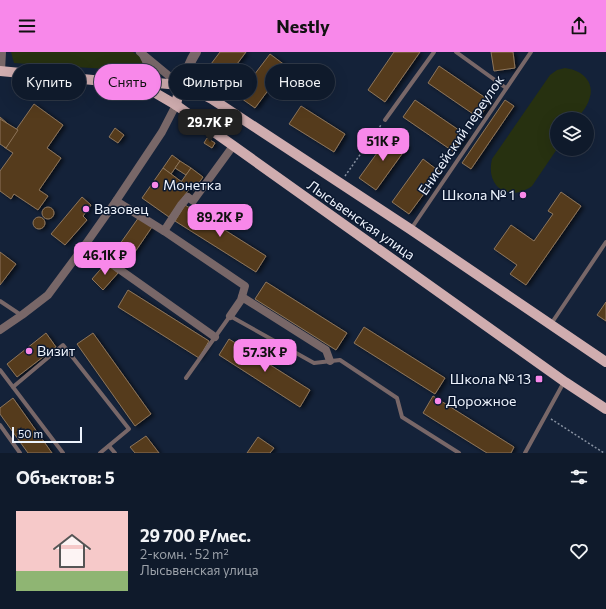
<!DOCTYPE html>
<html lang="ru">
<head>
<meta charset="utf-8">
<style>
  :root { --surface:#0f1a2b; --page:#182333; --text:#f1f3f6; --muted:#9ba1a9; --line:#2f3847; --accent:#f888ea }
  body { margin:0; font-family:Commissioner,sans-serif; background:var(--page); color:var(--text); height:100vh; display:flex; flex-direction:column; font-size:15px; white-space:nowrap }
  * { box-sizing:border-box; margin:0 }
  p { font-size:13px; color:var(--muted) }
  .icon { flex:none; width:22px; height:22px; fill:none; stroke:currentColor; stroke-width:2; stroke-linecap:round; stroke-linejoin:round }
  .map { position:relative; height:401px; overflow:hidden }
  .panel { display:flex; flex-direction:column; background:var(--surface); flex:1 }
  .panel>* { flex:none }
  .banner { position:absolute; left:12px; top:12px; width:400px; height:36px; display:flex; gap:8px }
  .tools { position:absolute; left:550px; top:60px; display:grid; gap:8px }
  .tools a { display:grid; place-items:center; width:44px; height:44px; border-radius:50%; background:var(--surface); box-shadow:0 4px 16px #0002,0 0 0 1px var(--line); font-size:20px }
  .scale { position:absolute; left:12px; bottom:10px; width:70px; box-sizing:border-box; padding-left:4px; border:2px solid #edf3fd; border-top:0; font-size:11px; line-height:14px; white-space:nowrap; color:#edf3fd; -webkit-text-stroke:3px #0b182f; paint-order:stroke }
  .price { position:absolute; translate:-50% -34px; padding:0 9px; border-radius:8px; background:var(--accent); color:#111; font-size:13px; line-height:26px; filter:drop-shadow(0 1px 2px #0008) }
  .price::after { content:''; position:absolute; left:50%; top:24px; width:12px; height:9px; margin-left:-6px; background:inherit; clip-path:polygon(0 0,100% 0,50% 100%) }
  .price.active { background:#222; color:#fff }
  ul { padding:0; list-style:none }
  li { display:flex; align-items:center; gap:12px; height:100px; padding:0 16px }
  li span { display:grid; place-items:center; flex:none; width:112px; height:80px; border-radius:0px; color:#555 }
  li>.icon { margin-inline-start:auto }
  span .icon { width:48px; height:48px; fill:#fffc; stroke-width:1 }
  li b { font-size:17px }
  h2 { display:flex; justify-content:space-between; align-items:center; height:48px; padding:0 16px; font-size:17px }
  .pill { padding:0 14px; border-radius:18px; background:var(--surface); box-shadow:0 4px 16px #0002,0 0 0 1px var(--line); font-size:14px; line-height:36px }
  .pill.active { background:var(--accent); color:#111 }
  header { display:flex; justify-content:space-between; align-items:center; height:52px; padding:0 16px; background:var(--accent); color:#111; font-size:18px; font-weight:700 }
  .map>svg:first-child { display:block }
  .green { fill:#273110 }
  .building { fill:#543a1a; stroke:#8d755b; filter:url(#shadow) }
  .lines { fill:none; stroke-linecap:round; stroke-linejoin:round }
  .path { stroke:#8690a0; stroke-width:1.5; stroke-dasharray:2 2; stroke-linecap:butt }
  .service { stroke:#786768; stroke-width:4 }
  .minor { stroke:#786768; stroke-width:8 }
  .tertiary { stroke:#786768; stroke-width:10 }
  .primary { stroke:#d0adaf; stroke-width:10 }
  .poi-dot { fill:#f888ea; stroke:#0b182f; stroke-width:1.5 }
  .labels { text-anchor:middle; stroke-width:3; stroke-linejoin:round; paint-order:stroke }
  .street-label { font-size:14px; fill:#edf3fd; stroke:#0b182f }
  .poi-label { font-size:14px; fill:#edf3fd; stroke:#0b182f; text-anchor:start }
</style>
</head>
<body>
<header><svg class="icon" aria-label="menu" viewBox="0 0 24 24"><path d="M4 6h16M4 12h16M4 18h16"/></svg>Nestly<svg class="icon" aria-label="share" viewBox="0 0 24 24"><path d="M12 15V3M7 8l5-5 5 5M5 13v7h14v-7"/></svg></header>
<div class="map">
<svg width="606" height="401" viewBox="0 0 606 401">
  <defs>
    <filter id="shadow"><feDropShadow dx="3" dy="1.5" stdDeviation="2" flood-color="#0009"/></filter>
  </defs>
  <rect width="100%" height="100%" fill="#142239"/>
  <g class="green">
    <polygon points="11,0 133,0 139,4 143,11 137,19 14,11"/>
    <path d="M565,16C582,18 596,30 589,48C587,55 581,61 577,67H557V97L532,134C509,151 485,135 492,107L550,23L557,18Z"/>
  </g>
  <g class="building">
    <polygon points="220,0 246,0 222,32 205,20"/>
    <polygon points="394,0 420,0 385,50 368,38"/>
    <polygon points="491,0 513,0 515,16 494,19"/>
    <polygon points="270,2 286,14 255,56 238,44"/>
    <polygon points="439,14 490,49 479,66 428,31"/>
    <polygon points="415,48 466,83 454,100 403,65"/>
    <polygon points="505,48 514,54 471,117 462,111"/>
    <polygon points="34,52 63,73 47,96 61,106 39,138 48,144 38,158 14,142 11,147 0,139 0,119 13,101 4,95"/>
    <polygon points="301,54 345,82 334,100 289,72"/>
    <polygon points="0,65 8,72 0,81"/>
    <polygon points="0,67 18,78 6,96 0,92"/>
    <polygon points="115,76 124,83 118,91 109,85"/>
    <polygon points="390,83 407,95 376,138 359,126"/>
    <polygon points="207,86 215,91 212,96 204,91"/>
    <polygon points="172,103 180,109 171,122 163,116"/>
    <polygon points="423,107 440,120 409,162 392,150"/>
    <polygon points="180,109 191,116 186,123 175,116"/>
    <polygon points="163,116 190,136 169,165 142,146"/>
    <polygon points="191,116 203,125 194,138 181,130"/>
    <polygon points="561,140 581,154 526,233 510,222 517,213 494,197 511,173 534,189 553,162 548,159"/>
    <polygon points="82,145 91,153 83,164 87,168 65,193 51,182"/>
    <polygon points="185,153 266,204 256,220 175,169"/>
    <circle cx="48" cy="161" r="6"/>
    <circle cx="39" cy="171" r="6"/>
    <polygon points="139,165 152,175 124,216 110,206"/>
    <polygon points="0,200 16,212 0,233"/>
    <polygon points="106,211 118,221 103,238 92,227"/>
    <polygon points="266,230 347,281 336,298 255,247"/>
    <polygon points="128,238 209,289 199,306 118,255"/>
    <polygon points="606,250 606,269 597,263"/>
    <polygon points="364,275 445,326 435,342 354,291"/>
    <polygon points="46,281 56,295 17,325 7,312"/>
    <polygon points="93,281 151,362 135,374 77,292"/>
    <polygon points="229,287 310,338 300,355 219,303"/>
    <polygon points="433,344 514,395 511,401 487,401 423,361"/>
    <polygon points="13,346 52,401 28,401 0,362 0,356"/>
    <polygon points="146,384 159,401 135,401 130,395"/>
    <polygon points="258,385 274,396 270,401 247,401"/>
  </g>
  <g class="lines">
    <g class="path">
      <polyline points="345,124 381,73"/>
      <polyline points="551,367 604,401"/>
    </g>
    <g class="service">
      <polyline points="456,0 506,36"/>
      <polyline points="385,68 434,0"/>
      <polyline points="411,177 531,0"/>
      <polyline points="0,249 21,263"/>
      <polyline points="551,272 606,190"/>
      <polyline points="0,318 63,401"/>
      <polyline points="186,326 230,264 314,311 340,308 397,346 402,365 459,401"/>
      <polyline points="13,335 63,293 129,377 100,401"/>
      <polyline points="0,373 20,401"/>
      <polyline points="109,394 115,401"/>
      <polyline points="525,401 564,330"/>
    </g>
    <g class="minor">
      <polyline points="140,0 180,33"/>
      <polyline points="1,19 2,0"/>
      <path d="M134,32C141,27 149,18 146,9C145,7 144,5 143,3"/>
      <polyline points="116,149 164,179 181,153 188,145 193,149 233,94"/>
      <polyline points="164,179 245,234 241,248 230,264"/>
      <polyline points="85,193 215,285"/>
      <polyline points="242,245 326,298 330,309"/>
      <polyline points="0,278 22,263 48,243 85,193 116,149 162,80 176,53"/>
    </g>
    <polyline class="tertiary" points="180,33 192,7 196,0"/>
    <g class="primary">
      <polyline points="0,19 134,32 157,31 180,33 195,38 212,47 410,177 606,310"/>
      <polyline points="140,34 152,39 176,53 565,330 606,357"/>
      <polyline points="176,53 180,33"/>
    </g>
  </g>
  <g class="poi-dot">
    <circle cx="155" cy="133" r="4"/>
    <circle cx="523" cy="143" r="4"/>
    <circle cx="86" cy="157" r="4"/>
    <circle cx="29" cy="299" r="4"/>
    <rect x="535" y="323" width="8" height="8" rx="2"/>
    <circle cx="438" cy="349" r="4"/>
  </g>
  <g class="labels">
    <g class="street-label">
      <text transform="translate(461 83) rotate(-56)" y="5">Енисейский переулок</text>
      <text transform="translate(361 168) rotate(35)" y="5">Лысьвенская улица</text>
    </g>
    <g class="poi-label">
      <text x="163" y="138">Монетка</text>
      <text x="515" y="148" text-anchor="end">Школа № 1</text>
      <text x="94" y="162">Вазовец</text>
      <text x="37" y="304">Визит</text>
      <text x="531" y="332" text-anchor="end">Школа № 13</text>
      <text x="446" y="354">Дорожное</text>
    </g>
  </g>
</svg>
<div class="tools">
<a><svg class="icon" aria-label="layers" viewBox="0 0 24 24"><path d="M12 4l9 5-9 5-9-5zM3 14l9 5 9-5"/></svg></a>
</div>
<div class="scale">50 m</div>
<b class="price active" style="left:210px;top:91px">29.7K ₽</b>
<b class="price" style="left:383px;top:110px">51K ₽</b>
<b class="price" style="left:220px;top:186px">89.2K ₽</b>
<b class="price" style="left:105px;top:224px">46.1K ₽</b>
<b class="price" style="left:265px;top:321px">57.3K ₽</b>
<div class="banner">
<a class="pill">Купить</a>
<a class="pill active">Снять</a>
<a class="pill">Фильтры</a>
<a class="pill">Новое</a>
</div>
</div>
<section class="panel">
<h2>Объектов: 5<svg class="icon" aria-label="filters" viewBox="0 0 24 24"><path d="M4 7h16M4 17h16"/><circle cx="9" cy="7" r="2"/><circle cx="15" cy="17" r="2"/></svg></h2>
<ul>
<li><span style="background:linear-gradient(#f6c9c9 75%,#8fb573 0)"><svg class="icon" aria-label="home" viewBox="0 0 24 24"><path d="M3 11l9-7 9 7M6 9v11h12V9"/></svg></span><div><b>29 700 ₽/мес.</b><p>2-комн. · 52 m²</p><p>Лысьвенская улица</p></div><svg class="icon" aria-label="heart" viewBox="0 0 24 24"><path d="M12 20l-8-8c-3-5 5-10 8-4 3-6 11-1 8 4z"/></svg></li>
</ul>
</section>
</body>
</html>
